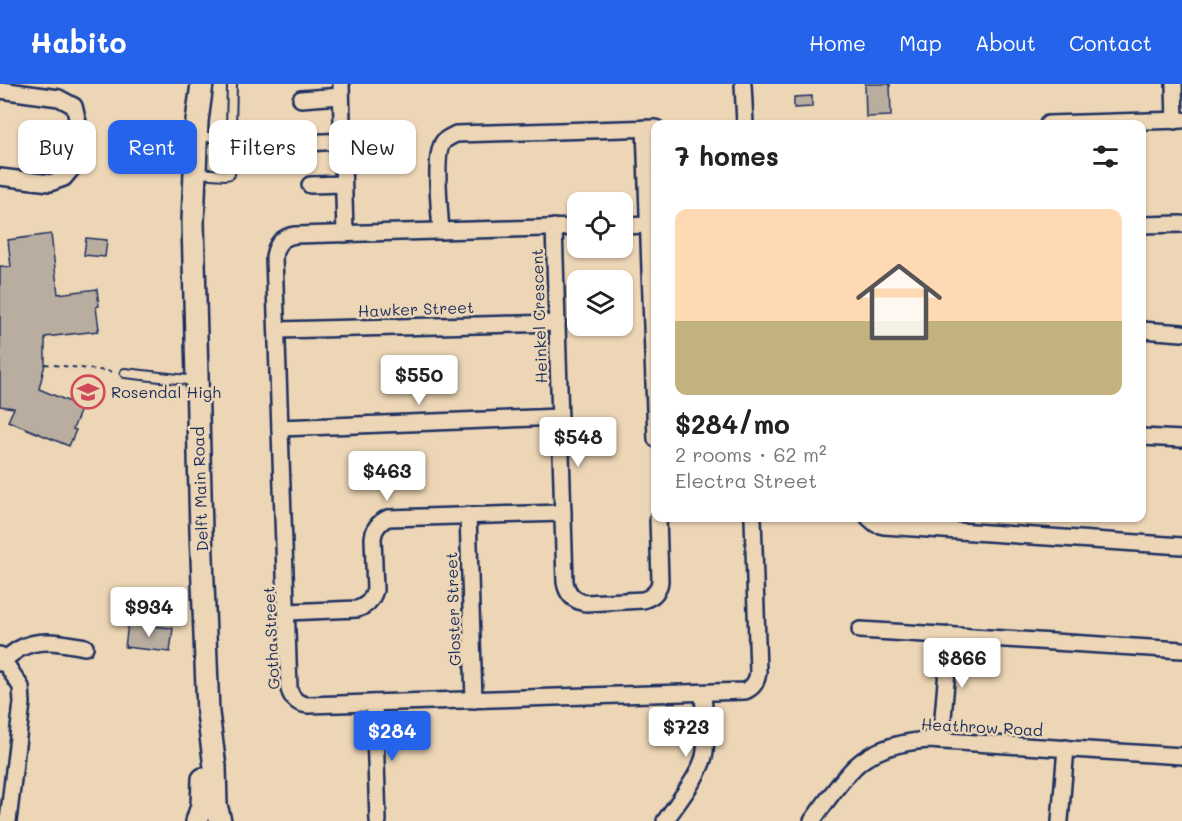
<!DOCTYPE html>
<html lang="en">
<head>
<meta charset="utf-8">
<style>
  :root { --surface:#fff; --page:#f6f6f6; --text:#222; --muted:#767676; --accent:#2563eb }
  body { margin:0; font-family:Mali,sans-serif; background:var(--page); color:var(--text); height:100vh; display:flex; flex-direction:column; font-size:22px; white-space:nowrap }
  * { box-sizing:border-box; margin:0 }
  p { font-size:20px; color:var(--muted) }
  .icon { flex:none; width:33px; height:33px; fill:none; stroke:currentColor; stroke-width:2; stroke-linecap:round; stroke-linejoin:round }
  .map { position:relative; flex:1; overflow:hidden }
  .drawer { position:absolute; left:651px; top:36px; width:495px; height:402px; display:flex; flex-direction:column; background:var(--surface); border-radius:12px; box-shadow:0 2px 4px #0004 }
  .drawer>* { flex:none }
  .guide { position:absolute; left:18px; top:36px; width:543px; height:54px; display:flex; gap:12px }
  .tools { position:absolute; left:567px; top:108px; display:grid; gap:12px }
  .tools a { display:grid; place-items:center; width:66px; height:66px; border-radius:12px; background:var(--surface); box-shadow:0 2px 4px #0004; font-size:30px }
  .price { position:absolute; translate:-50% -51px; padding:0 14px; border-radius:6px; background:#fff; color:#222; font-size:20px; line-height:39px; filter:drop-shadow(0 2px 3px #0008) }
  .price::after { content:''; position:absolute; left:50%; top:36px; width:18px; height:14px; margin-left:-9px; background:inherit; clip-path:polygon(0 0,100% 0,50% 100%) }
  .price.active { background:var(--accent); color:#fff }
  ul { padding:0; list-style:none }
  li { display:grid; align-content:center; gap:12px; height:318px; padding:0 24px }
  li span { display:grid; place-items:center; height:186px; border-radius:12px; color:#555 }
  li>.icon { margin-inline-start:auto }
  span .icon { width:108px; height:108px; fill:#fffc; stroke-width:1 }
  li b { font-size:26px }
  h2 { display:flex; justify-content:space-between; align-items:center; height:72px; padding:0 24px; font-size:26px }
  .pill { padding:0 21px; border-radius:12px; background:var(--surface); box-shadow:0 2px 4px #0004; font-size:21px; line-height:54px }
  .pill.active { background:var(--accent); color:#fff }
  header { display:flex; align-items:center; gap:36px; box-sizing:border-box; height:84px; padding:0 30px; background:var(--accent); color:#fff }
  header strong { font-size:28px }
  nav { display:flex; gap:33px; margin-inline-start:auto; font-size:21px }
  .map>svg:first-child { display:block }
  .building { fill:#b9ada0; stroke:#1b2f5e; stroke-width:1.5 }
  .lines { fill:none; stroke-linecap:round; stroke-linejoin:round }
  .lane-casing { stroke:#1b2f5e; stroke-width:12 }
  .street-casing { stroke:#1b2f5e; stroke-width:20 }
  .secondary-casing { stroke:#1b2f5e; stroke-width:26 }
  .path { stroke:#1b2f5e; stroke-width:2; stroke-dasharray:4.5 4.5; stroke-linecap:butt }
  .lane { stroke:#edd6b6; stroke-width:8 }
  .street { stroke:#edd6b6; stroke-width:15 }
  .secondary { stroke:#edd6b6; stroke-width:21 }
  .labels { text-anchor:middle; stroke-width:5; stroke-linejoin:round; paint-order:stroke }
  .street-label { font-size:16px; fill:#1b2f5e; stroke:#edd6b6 }
  .poi-label { font-size:16px; fill:#1b2f5e; stroke:#edd6b6; text-anchor:start }
</style>
</head>
<body>
<header>
<strong>Habito</strong>
<nav><a>Home</a><a>Map</a><a>About</a><a>Contact</a></nav>
</header>
<div class="map">
<svg width="1182" height="737" viewBox="0 0 1182 737">
  <rect width="100%" height="100%" fill="#edd6b6"/>
  <filter id="ink" filterUnits="userSpaceOnUse"><feTurbulence type="fractalNoise" baseFrequency=".0167" numOctaves="2"/><feDisplacementMap in="SourceGraphic" scale="12" xChannelSelector="R" yChannelSelector="G"/><feConvolveMatrix kernelMatrix="1 2 1 2 8 2 1 2 1" color-interpolation-filters="sRGB"/></filter>
  <g filter="url(#ink)">
    <g class="building">
      <polygon points="865,0 890,0 891,32 866,33"/>
      <polygon points="812,12 812,23 794,24 794,13"/>
      <polygon points="51,150 58,210 97,205 99,222 96,223 99,245 98,245 98,247 45,253 45,280 39,305 82,323 73,345 76,346 69,362 8,337 14,324 0,322 0,182 11,183 8,156"/>
      <polygon points="86,154 107,156 105,173 84,171"/>
      <polygon points="128,540 173,544 170,568 125,563"/>
    </g>
    <g class="lines">
      <defs>
        <g id="lane">
          <polyline points="197,53 231,53"/>
          <polyline points="196,89 226,91 230,90 232,0"/>
          <polyline points="125,289 196,297"/>
        </g>
        <g id="street">
          <polyline points="341,0 345,150"/>
          <polyline points="743,0 745,40"/>
          <polyline points="1174,0 1175,37"/>
          <polyline points="0,6 59,14 74,22 78,38 74,82 64,94 50,99 0,93"/>
          <polyline points="301,15 341,12"/>
          <polyline points="1048,40 1182,36"/>
          <polyline points="645,44 656,355"/>
          <polyline points="306,59 342,57"/>
          <polyline points="310,101 343,100"/>
          <polyline points="1142,141 1182,140"/>
          <polyline points="622,142 648,141"/>
          <path d="M554,143L565,498C567,510 574,517 586,519L643,516C653,513 659,507 660,497L658,434"/>
          <path d="M578,143L295,151C282,153 276,160 274,173L289,605C292,615 297,620 308,621L745,607C753,604 757,598 758,588L753,434"/>
          <path d="M441,147C440,130 433,68 444,57C447,54 452,52 456,50L656,44"/>
          <polyline points="277,246 557,239"/>
          <polyline points="1142,246 1182,249"/>
          <polyline points="280,344 560,333"/>
          <polyline points="1142,353 1182,355"/>
          <polyline points="468,431 474,616"/>
          <polyline points="869,434 876,440 884,442 1182,462"/>
          <path d="M287,528L357,525C367,522 372,516 375,506L373,454C374,444 379,438 388,434L563,429"/>
          <polyline points="860,546 1182,566"/>
          <polyline points="0,571 21,603 22,619 8,737"/>
          <path d="M0,579C6,575 12,569 19,565C39,553 63,559 85,563"/>
          <polyline points="374,619 378,737"/>
          <polyline points="941,657 950,551"/>
          <path d="M665,737C677,719 703,688 705,667C707,649 704,628 703,610"/>
          <path d="M812,737C824,721 835,704 849,689C868,666 900,658 928,656L1182,672"/>
          <polyline points="1060,737 1066,664"/>
        </g>
        <g id="secondary">
          <polyline points="202,0 197,37 193,138 201,447 208,629 215,683 216,721 220,737"/>
          <polyline points="197,737 202,722 203,695"/>
        </g>
      </defs>
      <use href="#lane" class="lane-casing"/>
      <use href="#street" class="street-casing"/>
      <use href="#secondary" class="secondary-casing"/>
      <polyline class="path" points="45,280 116,288"/>
      <use href="#lane" class="lane"/>
      <use href="#street" class="street"/>
      <use href="#secondary" class="secondary"/>
    </g>
  </g>
  <defs>
    <symbol id="school-ring" viewBox="-11 -11 22 22"><circle r="9.5" fill="#edd6b6" stroke="#d1495b" stroke-width="1.5"/><path d="M0-5L7-2L0 1L-7-2ZM-4 1L0 2.5L4 1V4Q0 6-4 4Z" fill="#d1495b"/></symbol>
  </defs>
  <g fill-rule="evenodd">
    <use href="#school-ring" x="69" y="289" width="38" height="38"/>
  </g>
  <g class="labels">
    <g class="street-label">
      <text transform="translate(416 225) rotate(-2)" y="6">Hawker Street</text>
      <text transform="translate(539 232) rotate(-92)" y="6">Heinkel Crescent</text>
      <text transform="translate(200 405) rotate(-92)" y="6">Delft Main Road</text>
      <text transform="translate(453 525) rotate(-92)" y="6">Gloster Street</text>
      <text transform="translate(271 554) rotate(-93)" y="6">Gotha Street</text>
      <text transform="translate(982 643) rotate(3)" y="6">Heathrow Road</text>
    </g>
    <g class="poi-label">
      <text x="111" y="314">Rosendal High</text>
    </g>
  </g>
</svg>
<div class="tools">
<a><svg class="icon" aria-label="locate" viewBox="0 0 24 24"><circle cx="12" cy="12" r="6"/><path d="M12 2v4M12 18v4M2 12h4M18 12h4"/></svg></a>
<a><svg class="icon" aria-label="layers" viewBox="0 0 24 24"><path d="M12 4l9 5-9 5-9-5zM3 14l9 5 9-5"/></svg></a>
</div>
<b class="price" style="left:419px;top:322px">$550</b>
<b class="price" style="left:578px;top:384px">$548</b>
<b class="price" style="left:387px;top:418px">$463</b>
<b class="price" style="left:149px;top:554px">$934</b>
<b class="price" style="left:962px;top:605px">$866</b>
<b class="price" style="left:686px;top:674px">$723</b>
<b class="price active" style="left:392px;top:678px">$284</b>
<div class="guide">
<a class="pill">Buy</a>
<a class="pill active">Rent</a>
<a class="pill">Filters</a>
<a class="pill">New</a>
</div>
<section class="drawer">
<h2>7 homes<svg class="icon" aria-label="filters" viewBox="0 0 24 24"><path d="M4 7h16M4 17h16"/><circle cx="9" cy="7" r="2"/><circle cx="15" cy="17" r="2"/></svg></h2>
<ul>
<li><span style="background:linear-gradient(#ffd9b3 60%,#c2b280 0)"><svg class="icon" aria-label="home" viewBox="0 0 24 24"><path d="M3 11l9-7 9 7M6 9v11h12V9"/></svg></span><div><b>$284/mo</b><p>2 rooms · 62 m²</p><p>Electra Street</p></div></li>
</ul>
</section>
</div>
</body>
</html>
